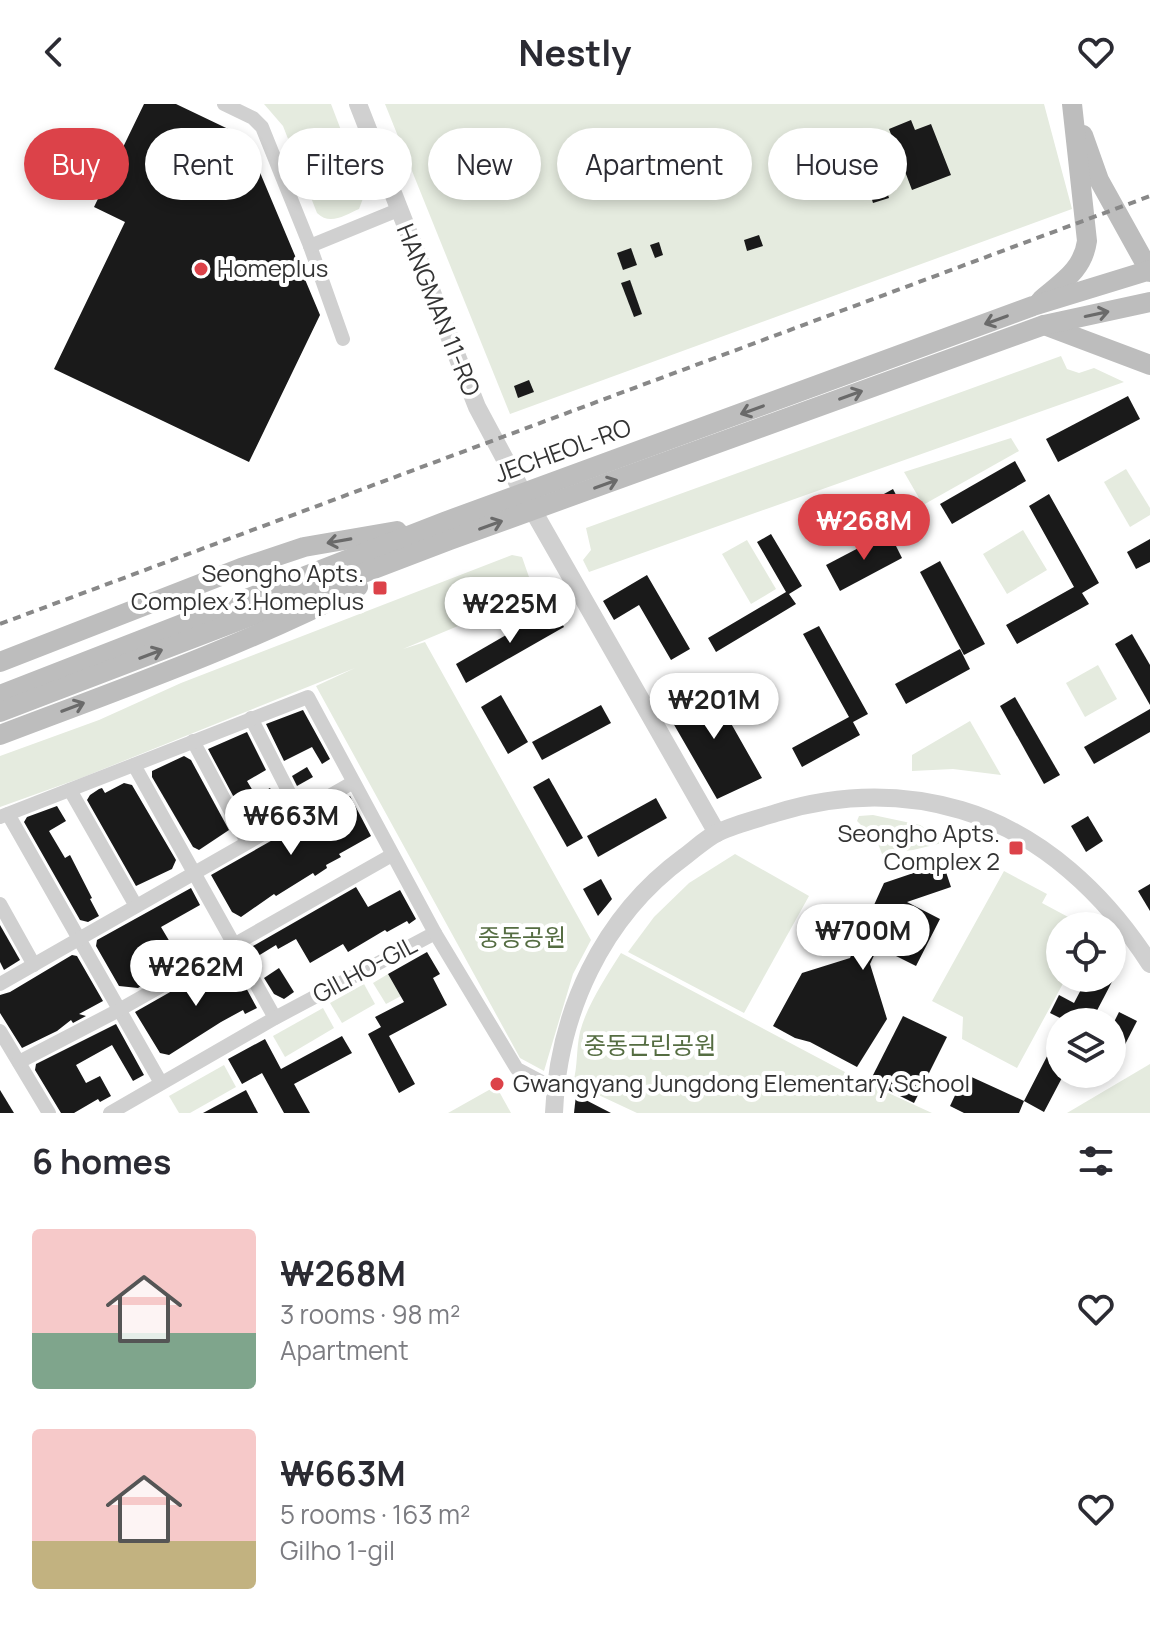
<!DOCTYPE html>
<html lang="en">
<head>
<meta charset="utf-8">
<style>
  :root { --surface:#fff; --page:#f2f2f3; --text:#2b2b33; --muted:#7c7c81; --accent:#dc4249 }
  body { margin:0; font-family:Manrope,"Noto Sans KR",sans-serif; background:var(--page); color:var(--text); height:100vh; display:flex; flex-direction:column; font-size:30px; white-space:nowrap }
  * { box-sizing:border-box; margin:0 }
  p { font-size:26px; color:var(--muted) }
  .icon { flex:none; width:44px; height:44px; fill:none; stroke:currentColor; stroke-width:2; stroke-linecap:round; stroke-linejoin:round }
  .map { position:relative; height:1009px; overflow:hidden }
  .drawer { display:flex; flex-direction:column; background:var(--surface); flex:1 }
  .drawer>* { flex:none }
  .banner { position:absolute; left:24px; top:24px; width:1102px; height:72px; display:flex; gap:16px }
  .tools { position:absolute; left:1046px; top:808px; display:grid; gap:16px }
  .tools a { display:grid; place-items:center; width:80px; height:80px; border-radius:50%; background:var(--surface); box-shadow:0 4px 12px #0003; font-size:40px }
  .price { position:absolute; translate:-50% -68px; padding:0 18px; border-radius:28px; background:#fff; color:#222; font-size:26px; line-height:52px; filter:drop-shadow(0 2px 4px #0008) }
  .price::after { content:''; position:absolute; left:50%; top:48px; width:24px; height:18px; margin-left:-12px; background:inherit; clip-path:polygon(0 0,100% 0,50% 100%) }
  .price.active { background:var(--accent); color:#fff }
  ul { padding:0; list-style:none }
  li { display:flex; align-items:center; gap:24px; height:200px; padding:0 32px }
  li span { display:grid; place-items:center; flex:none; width:224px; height:160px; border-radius:8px; color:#555 }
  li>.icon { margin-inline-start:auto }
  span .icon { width:96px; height:96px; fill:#fffc; stroke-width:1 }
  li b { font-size:34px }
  h2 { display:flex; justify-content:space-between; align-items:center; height:96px; padding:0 32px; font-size:34px }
  .tag { padding:0 28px; border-radius:36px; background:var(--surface); box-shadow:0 4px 12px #0003; font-size:28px; line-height:72px }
  .tag.active { background:var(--accent); color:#fff }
  header { display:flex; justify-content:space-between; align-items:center; height:104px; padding:0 32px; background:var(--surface); font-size:36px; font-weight:700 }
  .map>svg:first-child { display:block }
  .green { fill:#e5ebdf }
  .building { fill:#1a1a1a }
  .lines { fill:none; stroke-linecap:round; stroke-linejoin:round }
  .minor { stroke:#d0d0d0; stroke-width:14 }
  .tertiary { stroke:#d0d0d0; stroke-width:18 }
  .secondary { stroke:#bdbdbd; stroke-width:20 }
  .rail { stroke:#888; stroke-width:4; stroke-dasharray:8 6; stroke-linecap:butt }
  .oneway { stroke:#6a6a6a }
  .poi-dot { fill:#dc4249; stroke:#fff; stroke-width:3 }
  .labels { text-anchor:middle; stroke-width:8; stroke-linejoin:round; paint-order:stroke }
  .poi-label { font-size:24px; fill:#333; stroke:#fff; text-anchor:start }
  .street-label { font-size:24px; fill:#333; stroke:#fff }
  .park-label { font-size:24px; fill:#556d42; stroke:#fff }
</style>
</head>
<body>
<header><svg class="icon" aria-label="back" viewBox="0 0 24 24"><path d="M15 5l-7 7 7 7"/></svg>Nestly<svg class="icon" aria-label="heart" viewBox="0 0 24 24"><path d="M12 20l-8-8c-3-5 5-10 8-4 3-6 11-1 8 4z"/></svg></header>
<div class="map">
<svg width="1150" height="1009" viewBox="0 0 1150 1009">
  <rect width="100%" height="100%" fill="#fff"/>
  <g class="green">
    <path d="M264,0H331L365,89L359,105C345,111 330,122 317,109L283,22Z"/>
    <polygon points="385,0 1044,0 1072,105 510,310"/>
    <polygon points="1061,252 1067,265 1079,269 1094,264 1124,278 589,468 583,456 591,446 586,424"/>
    <polygon points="1011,334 1019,347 923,401 904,368"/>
    <polygon points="1126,365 1150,404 1150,411 1130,423 1104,378"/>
    <polygon points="1023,426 1047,466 1007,490 983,450"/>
    <polygon points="747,436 776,485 751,500 722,450"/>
    <polygon points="512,451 522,453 529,473 549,474 554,482 403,545 425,538 591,836 573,870 544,967 520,954 316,582 355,564 81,674 0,703 0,652 99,616 181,579"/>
    <polygon points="1098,561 1117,595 1085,613 1066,579"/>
    <polygon points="970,617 1001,671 953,665 912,667 912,651"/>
    <polygon points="873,711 920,721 934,730 956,728 971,732 913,746 882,750 877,737 857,717 859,712"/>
    <polygon points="735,750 809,792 744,909 628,848 654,813 689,779"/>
    <polygon points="1004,767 1047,790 1042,799 1085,822 1060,822 1060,874 1066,874 1017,964 962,935 963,913 932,897"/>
    <path d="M621,849L860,976L932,1009H637L573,979C578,962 576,945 580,928C587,901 606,873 621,849Z"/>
    <polygon points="388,870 401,892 386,900 373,879"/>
    <polygon points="364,880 375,900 342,919 330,899"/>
    <polygon points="323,904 334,924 285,953 273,932"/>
    <polygon points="1150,960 1150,1009 1067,1009"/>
    <polygon points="224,961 236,983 190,1009 179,1009 169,992"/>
    <polygon points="496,982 511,1009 448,1009"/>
  </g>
  <g class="building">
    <polygon points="144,0 176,0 245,33 320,211 249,358 54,265 125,118 94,103"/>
    <polygon points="911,16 915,26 931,20 951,71 912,86 889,25"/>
    <polygon points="886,84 889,94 873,99 870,89"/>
    <polygon points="759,131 763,142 747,147 744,136"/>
    <polygon points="659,138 663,151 655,154 650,141"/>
    <polygon points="631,144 637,161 623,166 617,149"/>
    <polygon points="630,176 642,210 634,213 621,179"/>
    <polygon points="529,276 534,288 518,294 514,282"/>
    <polygon points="1128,292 1140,315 1058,358 1046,335"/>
    <polygon points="1015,357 1026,377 952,420 940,400"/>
    <polygon points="893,385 913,424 893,435 873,396"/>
    <polygon points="1049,390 1099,479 1082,489 1089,500 1017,540 1006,521 1074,483 1029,402"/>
    <polygon points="889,428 902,454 840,487 826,461"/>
    <polygon points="771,430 802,482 789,490 796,500 716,548 708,534 786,488 757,438"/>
    <polygon points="1150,435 1150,458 1136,465 1127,448"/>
    <polygon points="940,457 985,540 964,551 920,468"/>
    <polygon points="647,471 690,545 671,556 639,501 614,516 603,497"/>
    <polygon points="553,504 564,523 466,579 456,560"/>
    <polygon points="819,522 868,610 853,618 860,631 802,663 792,644 849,613 803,530"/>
    <polygon points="1132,530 1150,561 1150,601 1115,540"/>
    <polygon points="960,545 970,565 906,600 895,580"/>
    <polygon points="703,570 762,674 717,695 669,612 691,600 682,582"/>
    <polygon points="501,591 528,638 508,650 481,603"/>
    <polygon points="1015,593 1060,671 1044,680 1000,602"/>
    <polygon points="601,601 611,619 542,656 532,638"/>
    <polygon points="1150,605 1150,628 1094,660 1084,643"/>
    <polygon points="303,606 330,655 322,660 312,643 284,657 266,620"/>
    <polygon points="247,628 266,666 247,677 256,692 270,684 277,697 246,716 208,645"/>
    <polygon points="184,652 191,656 229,726 199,746 193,743 152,673 152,667"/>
    <polygon points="307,663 313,673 297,682 292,672"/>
    <polygon points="549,674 583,734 567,743 533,683"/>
    <polygon points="124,679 132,681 176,756 172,765 136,782 87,696 90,691 99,685 102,684 105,689"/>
    <polygon points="350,692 371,732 339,750 341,753 326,761 327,764 315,772 313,769 276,792 274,790 241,813 232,808 211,771"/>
    <polygon points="656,694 667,714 598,753 587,732"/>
    <polygon points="57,702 66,717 49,727 65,754 70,751 92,794 90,795 99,812 88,818 80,816 24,718 27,713"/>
    <polygon points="1088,712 1103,737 1086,748 1071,722"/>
    <polygon points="943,759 951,783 907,798 940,815 916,862 878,843 870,860 887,915 857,963 810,938 795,934 773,922 802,869 850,854 884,779"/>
    <polygon points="601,775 612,795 598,812 583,785"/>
    <polygon points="1150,780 1150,807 1138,787"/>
    <polygon points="356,783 368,803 400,786 416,815 409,820 407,817 387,828 385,826 348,848 343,840 310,859 296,835 278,845 276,841 258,852 253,842"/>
    <polygon points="191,784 200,801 161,823 177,850 137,876 141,882 138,884 119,882 96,842 97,836"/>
    <polygon points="0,821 20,856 4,866 0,858"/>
    <polygon points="427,848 440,870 433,874 447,901 389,932 415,980 399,989 368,930 381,923 375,913 404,898 388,870"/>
    <polygon points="72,851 77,852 103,897 79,910 86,912 73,919 71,916 57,927 22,944 0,909 0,891 10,888"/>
    <polygon points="230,854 257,904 245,910 243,906 221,918 169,951 160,949 135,908"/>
    <polygon points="279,864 294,888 284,895 274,890 264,874"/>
    <polygon points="1087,874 1114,874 1091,918 1068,918 1050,909 1059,891 1074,899"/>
    <polygon points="1119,908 1137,917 1112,966 1112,922"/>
    <polygon points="903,912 947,933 914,999 870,977"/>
    <polygon points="116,920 144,971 133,977 112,941 76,961 86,979 100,972 111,992 100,998 98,995 74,1009 61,1009 35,966 36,960"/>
    <polygon points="1060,927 1060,970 1064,970 1044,1008 1024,997"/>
    <polygon points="342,932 352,949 294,980 310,1009 284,1009 262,969 242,980 228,955 265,935 281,965"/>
    <polygon points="965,970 1024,997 1019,1009 964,1009 950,1002"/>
    <polygon points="0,986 14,1009 0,1009"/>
    <polygon points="246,986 258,1009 203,1009"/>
    <polygon points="576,991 611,1009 574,1009"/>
  </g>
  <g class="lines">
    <g class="minor">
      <polyline points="224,0 253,14 262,23 310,142 343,235"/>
      <polyline points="310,142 398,106"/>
      <polyline points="251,614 299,708"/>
      <polyline points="193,637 247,738"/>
      <polyline points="134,661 275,914"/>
      <polyline points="70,686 136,802"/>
      <polyline points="8,710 161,979"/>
      <polyline points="0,713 308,593 435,829 275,914 110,1009"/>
      <polyline points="0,800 34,861"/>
      <polyline points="435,829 517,965 555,985"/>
      <polyline points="0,880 352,679"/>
      <polyline points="0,927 49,1009"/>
      <polyline points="19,958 119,906 392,751"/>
    </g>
    <g class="tertiary">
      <polyline points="358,0 477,303 523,389 717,729"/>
      <path d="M554,1009C558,909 602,813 684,753C695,745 706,734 719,728C736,720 757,715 776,709C837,690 899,688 961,706C1042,730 1106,791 1150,860"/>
    </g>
    <g class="secondary">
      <polyline points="1083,31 1099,76 1150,168"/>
      <path d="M1041,196C1062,178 1083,166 1087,137L1072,0"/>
      <polyline points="1044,221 1150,261"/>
      <polyline points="0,558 241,464 304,443 397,427"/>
      <polyline points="0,591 444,418 1033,202 1150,166"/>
      <polyline points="0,608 450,436 1044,221 1150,198"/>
      <path d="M0,631C121,585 243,542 358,483"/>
    </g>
    <polyline class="rail" points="0,520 1150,92"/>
  </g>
  <defs><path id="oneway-shaft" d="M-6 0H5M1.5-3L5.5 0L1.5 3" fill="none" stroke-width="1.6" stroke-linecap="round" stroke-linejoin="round" transform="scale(2)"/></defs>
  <g class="oneway">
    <use href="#oneway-shaft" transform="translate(1097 210) rotate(-12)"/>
    <use href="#oneway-shaft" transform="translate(996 216) rotate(160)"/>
    <use href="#oneway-shaft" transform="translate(851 291) rotate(-20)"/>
    <use href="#oneway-shaft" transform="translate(752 306) rotate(160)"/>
    <use href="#oneway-shaft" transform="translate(606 380) rotate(-20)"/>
    <use href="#oneway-shaft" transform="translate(491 421) rotate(-20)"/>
    <use href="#oneway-shaft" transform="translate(339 437) rotate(170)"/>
    <use href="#oneway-shaft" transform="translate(151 550) rotate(-21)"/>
    <use href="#oneway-shaft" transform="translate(73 603) rotate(-21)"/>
  </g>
  <g class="poi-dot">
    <circle cx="201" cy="165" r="8"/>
    <rect x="372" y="476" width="16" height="16" rx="4"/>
    <rect x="1008" y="736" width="16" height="16" rx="4"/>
    <circle cx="497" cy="980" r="8"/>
  </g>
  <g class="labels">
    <g class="poi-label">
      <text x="217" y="173">Homeplus</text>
      <text x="364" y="478" text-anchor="end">Seongho Apts.<tspan x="364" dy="28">Complex 3.Homeplus</tspan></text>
      <text x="1000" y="738" text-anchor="end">Seongho Apts.<tspan x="1000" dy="28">Complex 2</tspan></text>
      <text x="513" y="988">Gwangyang Jungdong Elementary School</text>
    </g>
    <g class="street-label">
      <text transform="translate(438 206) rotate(68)" y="8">HANGMAN 11-RO</text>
      <text transform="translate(563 347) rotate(-20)" y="8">JECHEOL-RO</text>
      <text transform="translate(365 866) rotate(-28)" y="8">GILHO-GIL</text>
    </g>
    <g class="park-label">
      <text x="522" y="842">중동공원</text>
      <text x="650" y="950">중동근린공원</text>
    </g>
  </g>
</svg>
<div class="tools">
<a><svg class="icon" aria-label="locate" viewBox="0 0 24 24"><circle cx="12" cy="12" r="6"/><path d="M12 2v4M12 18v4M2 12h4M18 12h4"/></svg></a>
<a><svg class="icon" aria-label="layers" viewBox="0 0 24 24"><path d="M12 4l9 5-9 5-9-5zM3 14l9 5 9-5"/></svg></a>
</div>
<b class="price active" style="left:864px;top:458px">₩268M</b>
<b class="price" style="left:510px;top:541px">₩225M</b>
<b class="price" style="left:714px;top:637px">₩201M</b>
<b class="price" style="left:291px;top:753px">₩663M</b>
<b class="price" style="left:863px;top:868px">₩700M</b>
<b class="price" style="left:196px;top:904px">₩262M</b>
<div class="banner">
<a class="tag active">Buy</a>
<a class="tag">Rent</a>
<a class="tag">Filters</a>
<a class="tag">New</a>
<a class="tag">Apartment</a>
<a class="tag">House</a>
</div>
</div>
<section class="drawer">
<h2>6 homes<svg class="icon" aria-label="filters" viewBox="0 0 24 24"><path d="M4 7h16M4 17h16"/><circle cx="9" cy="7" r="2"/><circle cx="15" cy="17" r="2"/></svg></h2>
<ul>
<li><span style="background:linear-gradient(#f6c9c9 65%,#7fa58c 0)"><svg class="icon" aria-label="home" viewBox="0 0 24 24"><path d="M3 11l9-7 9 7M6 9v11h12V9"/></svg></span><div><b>₩268M</b><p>3 rooms · 98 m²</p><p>Apartment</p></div><svg class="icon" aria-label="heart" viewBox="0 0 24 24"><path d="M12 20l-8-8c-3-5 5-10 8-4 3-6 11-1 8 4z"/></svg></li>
<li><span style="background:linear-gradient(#f6c9c9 70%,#c2b280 0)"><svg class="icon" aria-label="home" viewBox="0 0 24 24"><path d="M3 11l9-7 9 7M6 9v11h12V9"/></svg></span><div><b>₩663M</b><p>5 rooms · 163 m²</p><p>Gilho 1-gil</p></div><svg class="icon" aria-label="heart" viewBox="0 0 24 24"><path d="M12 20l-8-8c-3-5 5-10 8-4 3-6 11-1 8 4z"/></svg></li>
</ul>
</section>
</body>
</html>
